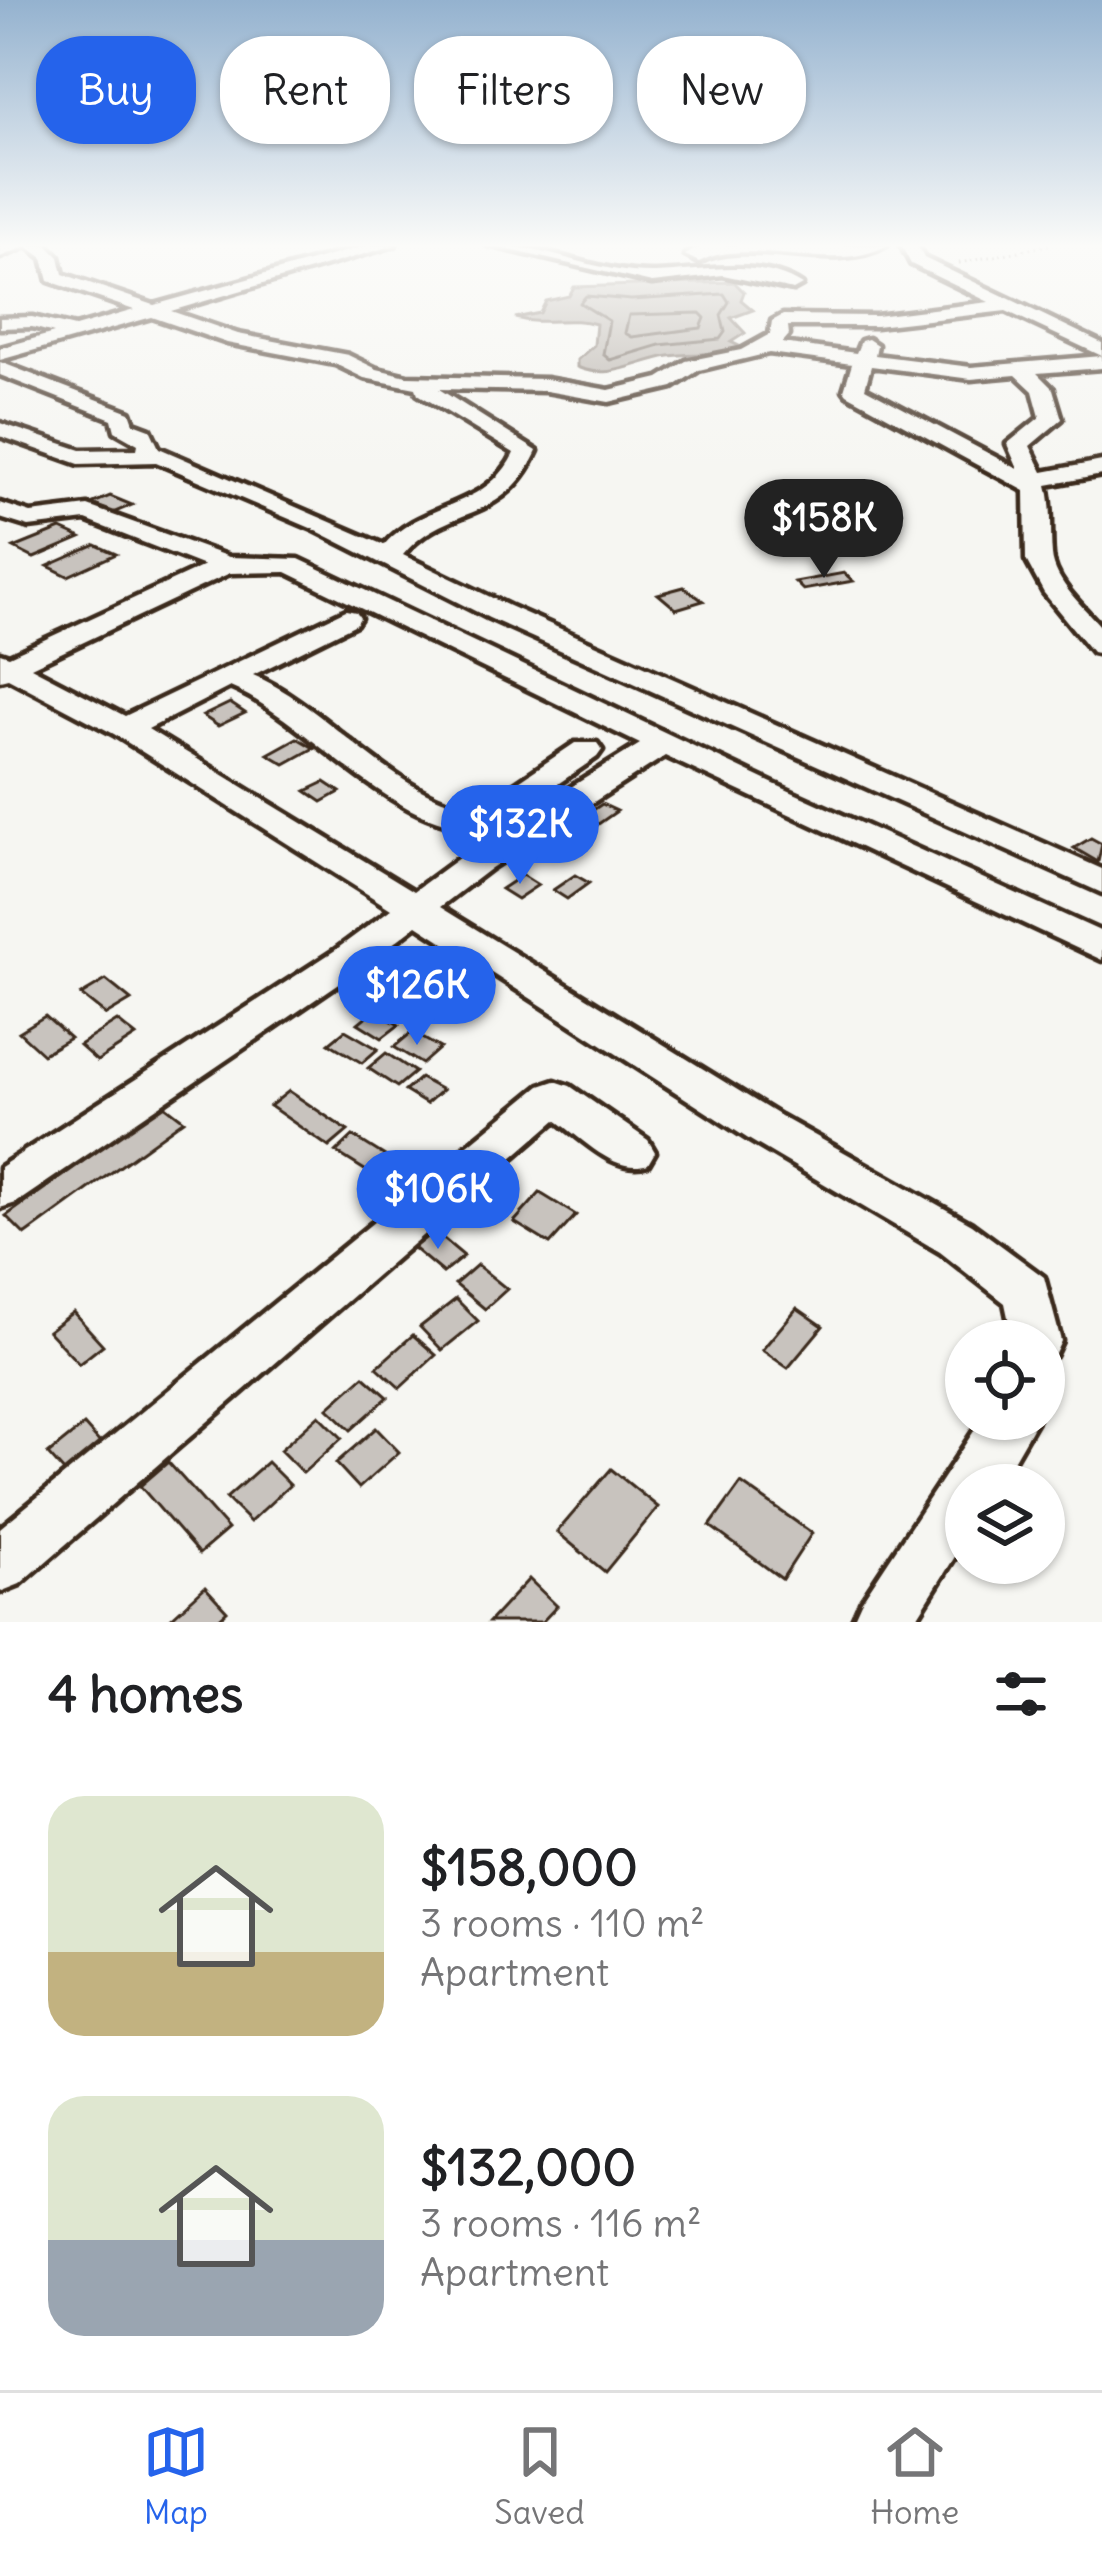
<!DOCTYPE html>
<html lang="en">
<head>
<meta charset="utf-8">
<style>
  :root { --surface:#fff; --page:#f2f2f2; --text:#202124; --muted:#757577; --line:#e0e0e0; --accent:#2563eb }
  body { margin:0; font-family:Delius,sans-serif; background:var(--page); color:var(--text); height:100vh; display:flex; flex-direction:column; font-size:45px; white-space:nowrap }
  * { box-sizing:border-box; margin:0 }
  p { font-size:39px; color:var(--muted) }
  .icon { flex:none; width:66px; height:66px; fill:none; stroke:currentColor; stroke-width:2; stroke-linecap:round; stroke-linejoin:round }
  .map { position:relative; height:1622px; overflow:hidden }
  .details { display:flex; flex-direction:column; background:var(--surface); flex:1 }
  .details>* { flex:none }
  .hud { position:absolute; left:36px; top:36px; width:1032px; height:108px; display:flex; gap:24px }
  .buttons { position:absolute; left:945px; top:1320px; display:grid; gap:24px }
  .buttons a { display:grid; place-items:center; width:120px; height:120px; border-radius:50%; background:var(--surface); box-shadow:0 3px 9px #0004; font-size:60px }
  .price { position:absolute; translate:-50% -102px; padding:0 27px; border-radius:42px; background:var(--accent); color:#fff; font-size:39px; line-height:78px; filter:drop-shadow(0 3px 6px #0008) }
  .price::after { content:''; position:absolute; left:50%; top:72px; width:36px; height:27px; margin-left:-18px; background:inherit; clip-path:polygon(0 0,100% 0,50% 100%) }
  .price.active { background:#222; color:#fff }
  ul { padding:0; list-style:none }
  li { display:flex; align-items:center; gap:36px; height:300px; padding:0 48px }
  li span { display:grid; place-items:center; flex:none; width:336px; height:240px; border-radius:36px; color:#555 }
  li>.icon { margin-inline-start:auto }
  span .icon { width:144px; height:144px; fill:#fffc; stroke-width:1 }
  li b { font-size:51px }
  h2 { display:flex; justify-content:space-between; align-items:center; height:144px; padding:0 48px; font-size:51px }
  .tag { padding:0 42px; border-radius:48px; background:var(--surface); box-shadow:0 3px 9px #0004; font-size:42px; line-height:108px }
  .tag.active { background:var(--accent); color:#fff }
  .tabs { display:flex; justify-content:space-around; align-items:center; height:168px; border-top:3px solid var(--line); background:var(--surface); font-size:33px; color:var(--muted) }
  .tabs a { display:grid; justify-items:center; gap:6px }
  .tabs .active { color:var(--accent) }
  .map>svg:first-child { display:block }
  .water { fill:#b6b0a9; stroke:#857a71; stroke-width:3 }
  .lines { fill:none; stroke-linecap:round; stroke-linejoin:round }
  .shore { stroke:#6c6056; stroke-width:3 }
  .building { fill:#c8c3be; stroke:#3b2a1e; stroke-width:3 }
  .minor-casing { stroke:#3b2a1e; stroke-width:9 }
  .path { stroke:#3b2a1e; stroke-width:3; stroke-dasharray:1.5 4.5; stroke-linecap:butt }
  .minor { fill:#f6f6f2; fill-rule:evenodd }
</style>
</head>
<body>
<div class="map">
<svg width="1102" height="1622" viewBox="0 0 1102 1622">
  <rect width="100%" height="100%" fill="#f6f6f2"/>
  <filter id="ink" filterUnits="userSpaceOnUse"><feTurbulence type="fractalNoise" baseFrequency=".00833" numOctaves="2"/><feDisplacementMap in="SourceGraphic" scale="24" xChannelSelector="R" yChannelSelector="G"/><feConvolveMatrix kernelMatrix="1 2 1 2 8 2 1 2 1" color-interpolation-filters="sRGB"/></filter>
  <g filter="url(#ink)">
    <path class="water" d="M734,282L744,292L741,300L753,310L731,318L745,333L731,342L743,348C719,356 694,353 669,356C637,361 610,381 577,367V360L594,345L596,324C569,316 544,326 515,318L540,313L546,301L569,296L574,287Z"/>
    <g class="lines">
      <g class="shore">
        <polygon points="724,294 729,302 721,315 725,332 720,339 660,345 610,360 603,354 609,321 580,303 586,296 631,300"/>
        <polygon points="700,313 705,318 701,328 632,337 625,333 629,315"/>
      </g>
    </g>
    <g class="building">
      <polygon points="110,496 132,505 113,513 91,504"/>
      <polygon points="61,529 81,538 34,558 14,548"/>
      <polygon points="96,545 116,554 68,576 48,566"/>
      <polygon points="844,573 853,581 803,590 795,582"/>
      <polygon points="684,587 703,601 676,609 658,594"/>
      <polygon points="230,703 245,713 218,726 203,716"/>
      <polygon points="297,738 314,748 285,764 268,754"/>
      <polygon points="325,782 340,792 322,802 306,791"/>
      <polygon points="602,804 617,811 584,834 569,826"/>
      <polygon points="1091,838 1102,844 1098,862 1074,848"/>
      <polygon points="522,875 538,885 517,899 501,889"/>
      <polygon points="575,875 589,883 567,899 553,890"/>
      <polygon points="106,980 131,1000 106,1015 81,995"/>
      <polygon points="374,1010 399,1025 382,1038 358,1023"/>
      <polygon points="45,1016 70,1038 43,1054 19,1032"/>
      <polygon points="117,1021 136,1036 97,1061 79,1045"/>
      <polygon points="345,1030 378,1049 362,1063 329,1043"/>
      <polygon points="412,1032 440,1048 422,1064 394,1047"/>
      <polygon points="386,1053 415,1072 397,1087 368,1068"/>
      <polygon points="420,1078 442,1090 426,1104 405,1091"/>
      <polygon points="289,1091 348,1131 329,1147 270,1106"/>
      <polygon points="163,1104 184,1120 25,1235 6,1216"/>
      <polygon points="353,1136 385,1156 368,1172 336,1152"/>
      <polygon points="540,1193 576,1215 550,1244 514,1222"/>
      <polygon points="434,1231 464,1256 443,1273 413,1248"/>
      <polygon points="477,1265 507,1289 485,1309 455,1284"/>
      <polygon points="456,1299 478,1321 442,1350 420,1327"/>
      <polygon points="797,1308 823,1326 788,1368 762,1350"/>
      <polygon points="73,1312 103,1345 79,1364 48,1331"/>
      <polygon points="413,1335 436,1355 400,1388 377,1367"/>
      <polygon points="364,1376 388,1397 351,1430 328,1408"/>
      <polygon points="319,1415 342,1438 303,1473 280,1450"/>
      <polygon points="84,1425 101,1444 65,1473 48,1454"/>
      <polygon points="376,1428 399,1452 359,1488 336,1463"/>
      <polygon points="168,1462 228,1529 199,1554 140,1486"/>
      <polygon points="267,1462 290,1485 250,1522 226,1498"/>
      <polygon points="611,1469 658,1507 605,1572 557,1532"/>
      <polygon points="741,1483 812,1533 782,1579 710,1526"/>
      <polygon points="529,1579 557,1606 542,1622 489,1622"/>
      <polygon points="205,1587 227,1611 215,1622 167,1622"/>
    </g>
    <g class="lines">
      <defs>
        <g id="minor">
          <path d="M47,245L59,257L63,274L154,305L369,245H395L171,311L238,334L348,355L377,369L407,376L546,379L609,390L659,378L686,361L741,350L770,334L772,321L783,315L876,316L989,302L911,264L901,245H917L924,258L1102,343V356L1006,311L876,326H788L789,335L782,343L856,353L861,341L868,339L877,345L875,355L971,367L1102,356V368L1037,373L1053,389L1062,419L1030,446L1043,472L1102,461V475L1047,485C1053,509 1050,530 1052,555C1054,582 1085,608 1102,628V654L1092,652L1044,593L1026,560L1025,491L847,394L844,390L852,364L769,353L699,370L673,387L609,402L546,391L439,389L537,451C503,527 445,503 403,555L509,606L1102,869V893L489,618L313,529L156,462L79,464L0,436V423L81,450L137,449L138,444L115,431L112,419L0,375V362L130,412L134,423L150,429L159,448L384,545C422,501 488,509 514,453L418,394L416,388L364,378L335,364L227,343L152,317L0,360V348L54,333L32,327L0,328V318L32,317L75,327L134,310L49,281L43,258L27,246L0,257V247L5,245ZM871,366L971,379L1016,375L1033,391L1040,417L1007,444L1018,469L865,388Z"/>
          <path d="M488,245C545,245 599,274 655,273C702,272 759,257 802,285L793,290L723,275L652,283Z"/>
          <path d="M703,245H887C835,276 746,235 699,262L685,255Z"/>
          <path d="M0,503L31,513L88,506L229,557L299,559L774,784L1102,932V960L665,756L491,868L440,907L780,1116L972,1224L1044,1277L1061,1341L1054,1356L1044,1360V1341H1013L1005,1303L940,1252L750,1140L417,925L360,969L16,1203L0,1208V1167L334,951L391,909L114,734L8,678L0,680V653L9,656L204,566L86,520L29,527L0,518ZM286,572L640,744L467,852L414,891L148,729L230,687C311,720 406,848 498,825L597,757L602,750L597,743H575L479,808C401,805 327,705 253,675L356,624L360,618L356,612L346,610L125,716L31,667L230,573Z"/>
          <path d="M555,1081L570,1086L648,1140L655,1152L648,1164C615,1175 583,1139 556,1120L20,1584L0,1592V1528L540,1086Z"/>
          <polygon points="982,1419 1037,1419 999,1485 966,1485 966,1539 914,1622 852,1622 861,1602"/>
        </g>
      </defs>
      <use href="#minor" class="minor-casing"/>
      <polyline class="path" points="959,263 1049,245"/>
      <use href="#minor" class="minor"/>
    </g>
  </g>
  <linearGradient id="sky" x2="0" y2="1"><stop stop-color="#94b2cf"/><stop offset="0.52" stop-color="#fbfbf9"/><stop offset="1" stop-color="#fbfbf9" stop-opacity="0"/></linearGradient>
  <rect width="1102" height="472" fill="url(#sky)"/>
</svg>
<div class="buttons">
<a><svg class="icon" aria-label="locate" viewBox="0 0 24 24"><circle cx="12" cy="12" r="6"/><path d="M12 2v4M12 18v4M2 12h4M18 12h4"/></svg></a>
<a><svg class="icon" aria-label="layers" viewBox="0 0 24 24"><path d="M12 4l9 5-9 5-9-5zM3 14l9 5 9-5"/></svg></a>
</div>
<b class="price active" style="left:824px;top:581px">$158K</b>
<b class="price" style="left:520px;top:887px">$132K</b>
<b class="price" style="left:417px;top:1048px">$126K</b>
<b class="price" style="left:438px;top:1252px">$106K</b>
<div class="hud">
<a class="tag active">Buy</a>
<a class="tag">Rent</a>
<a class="tag">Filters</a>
<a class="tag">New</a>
</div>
</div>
<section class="details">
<h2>4 homes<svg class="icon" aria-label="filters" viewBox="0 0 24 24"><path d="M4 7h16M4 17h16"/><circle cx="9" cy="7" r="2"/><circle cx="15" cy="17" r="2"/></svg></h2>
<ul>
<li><span style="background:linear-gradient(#dfe7d0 65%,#c2b280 0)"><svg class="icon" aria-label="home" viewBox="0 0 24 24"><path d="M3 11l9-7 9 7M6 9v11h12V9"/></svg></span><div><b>$158,000</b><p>3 rooms · 110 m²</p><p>Apartment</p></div></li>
<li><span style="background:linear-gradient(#dfe7d0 60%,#9aa5b1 0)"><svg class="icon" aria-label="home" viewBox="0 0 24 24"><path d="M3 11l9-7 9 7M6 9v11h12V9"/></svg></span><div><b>$132,000</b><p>3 rooms · 116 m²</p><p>Apartment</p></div></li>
</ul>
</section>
<nav class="tabs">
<a class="active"><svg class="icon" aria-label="map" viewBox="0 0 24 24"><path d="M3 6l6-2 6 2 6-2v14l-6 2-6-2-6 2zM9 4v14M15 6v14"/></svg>Map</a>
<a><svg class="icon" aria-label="saved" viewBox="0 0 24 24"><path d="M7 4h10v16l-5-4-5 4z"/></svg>Saved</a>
<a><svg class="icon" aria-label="home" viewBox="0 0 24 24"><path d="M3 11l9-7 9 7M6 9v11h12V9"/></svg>Home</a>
</nav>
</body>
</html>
